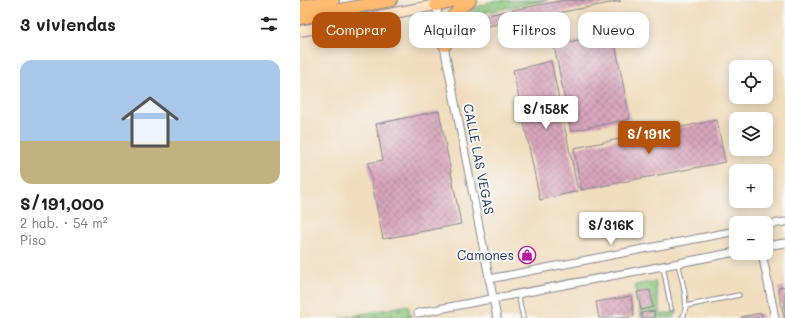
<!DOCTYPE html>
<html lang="es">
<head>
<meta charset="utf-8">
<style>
  :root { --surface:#fff; --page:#f6f6f6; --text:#202124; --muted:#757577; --accent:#b45309 }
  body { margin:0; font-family:Mali,sans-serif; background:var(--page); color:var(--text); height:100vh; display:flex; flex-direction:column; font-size:15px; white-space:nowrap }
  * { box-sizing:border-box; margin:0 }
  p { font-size:13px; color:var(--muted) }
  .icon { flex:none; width:22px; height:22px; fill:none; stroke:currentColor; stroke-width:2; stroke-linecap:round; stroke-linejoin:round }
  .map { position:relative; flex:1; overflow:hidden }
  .sheet { display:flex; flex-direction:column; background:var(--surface); width:300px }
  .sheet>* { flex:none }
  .top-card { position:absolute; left:12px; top:12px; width:380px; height:36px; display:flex; gap:8px }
  .fabs { position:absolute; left:429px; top:60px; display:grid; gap:8px }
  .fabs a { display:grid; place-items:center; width:44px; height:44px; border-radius:8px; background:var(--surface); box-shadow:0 2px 10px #0003; font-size:20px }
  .price { position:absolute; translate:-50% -34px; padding:0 9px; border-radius:4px; background:#fff; color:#222; font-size:13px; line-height:26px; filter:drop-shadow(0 1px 2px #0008) }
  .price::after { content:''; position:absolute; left:50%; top:24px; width:12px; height:9px; margin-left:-6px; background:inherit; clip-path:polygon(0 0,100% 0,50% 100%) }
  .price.on { background:var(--accent); color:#fff }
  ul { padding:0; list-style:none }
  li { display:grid; align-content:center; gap:8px; height:212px; padding:0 20px }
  li span { display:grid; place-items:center; height:124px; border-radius:12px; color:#555 }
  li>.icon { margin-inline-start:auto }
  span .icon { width:72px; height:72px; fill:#fffc; stroke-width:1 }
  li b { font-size:17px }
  h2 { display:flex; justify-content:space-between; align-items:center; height:48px; padding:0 20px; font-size:17px }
  .tag { padding:0 14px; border-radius:12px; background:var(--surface); box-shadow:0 2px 10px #0003; font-size:14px; line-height:36px }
  .tag.on { background:var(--accent); color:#fff }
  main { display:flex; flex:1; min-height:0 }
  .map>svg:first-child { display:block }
  .grass { fill:url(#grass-dots); stroke:#527a6b }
  .cemetery { fill:url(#cemetery-stones); stroke:#527a6b }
  .building { fill:url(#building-cross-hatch) }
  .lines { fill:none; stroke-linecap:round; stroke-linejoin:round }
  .service-casing { stroke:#86868e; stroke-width:5.5 }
  .minor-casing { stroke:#86868e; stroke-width:9 }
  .secondary-casing { stroke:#86868e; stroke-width:12 }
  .trunk-casing { stroke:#86868e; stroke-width:14 }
  .service { stroke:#fff; stroke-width:3.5 }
  .minor { stroke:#fff; stroke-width:7 }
  .secondary { stroke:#ffe4c6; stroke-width:10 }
  .trunk { stroke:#febb71; stroke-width:12 }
  .labels { text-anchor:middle; stroke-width:4; stroke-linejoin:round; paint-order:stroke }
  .street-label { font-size:13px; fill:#1b2f5e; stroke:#f6f6f2 }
  .poi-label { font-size:13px; fill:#1b2f5e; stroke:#f6f6f2; text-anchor:end }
</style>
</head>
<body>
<main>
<section class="sheet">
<h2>3 viviendas<svg class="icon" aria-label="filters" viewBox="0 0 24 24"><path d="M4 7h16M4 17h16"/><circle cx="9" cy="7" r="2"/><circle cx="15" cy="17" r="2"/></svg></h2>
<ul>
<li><span style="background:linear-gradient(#a9c7e8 65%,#c2b280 0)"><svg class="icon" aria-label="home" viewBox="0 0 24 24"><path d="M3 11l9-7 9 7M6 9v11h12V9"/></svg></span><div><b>S/191,000</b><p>2 hab. · 54 m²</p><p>Piso</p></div></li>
</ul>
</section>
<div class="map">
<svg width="485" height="318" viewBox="0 0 485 318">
  <defs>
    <pattern id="grass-dots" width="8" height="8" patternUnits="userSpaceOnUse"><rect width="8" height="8" fill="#8ac478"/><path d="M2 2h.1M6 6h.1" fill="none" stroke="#70a066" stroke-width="1.8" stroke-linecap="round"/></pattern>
    <pattern id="cemetery-stones" width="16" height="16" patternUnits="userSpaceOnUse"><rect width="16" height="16" fill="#8ac478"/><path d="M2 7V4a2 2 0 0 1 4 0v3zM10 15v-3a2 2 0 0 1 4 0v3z" fill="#70a066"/></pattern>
    <pattern id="building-cross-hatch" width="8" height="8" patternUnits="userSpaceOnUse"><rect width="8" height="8" fill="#d9a6bc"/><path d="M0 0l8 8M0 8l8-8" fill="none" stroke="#af889c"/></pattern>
  </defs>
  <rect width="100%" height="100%" fill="#f6f6f2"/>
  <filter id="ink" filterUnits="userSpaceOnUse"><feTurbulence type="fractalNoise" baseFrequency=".025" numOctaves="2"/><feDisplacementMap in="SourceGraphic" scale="8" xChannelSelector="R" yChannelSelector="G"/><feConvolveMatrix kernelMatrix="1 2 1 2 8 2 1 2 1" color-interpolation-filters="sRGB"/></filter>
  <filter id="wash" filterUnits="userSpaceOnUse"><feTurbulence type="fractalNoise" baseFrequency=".012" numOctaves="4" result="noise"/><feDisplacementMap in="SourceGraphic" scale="16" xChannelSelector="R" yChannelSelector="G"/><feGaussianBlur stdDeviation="0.9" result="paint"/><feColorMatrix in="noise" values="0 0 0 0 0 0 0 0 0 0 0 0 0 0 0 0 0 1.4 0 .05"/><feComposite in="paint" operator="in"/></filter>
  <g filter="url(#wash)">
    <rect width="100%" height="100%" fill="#f1ddbe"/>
    <g class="grass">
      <polygon points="195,0 248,0 167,16 177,7"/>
      <polygon points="355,281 361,315 378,311 373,318 341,318 335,285"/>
    </g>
    <polygon class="cemetery" points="108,305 111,318 41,318"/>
    <g id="blocks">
      <g class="building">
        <polygon points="265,0 321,1 161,31 161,25 166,19"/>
        <polygon points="313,33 330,119 271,131 254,45"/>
        <polygon points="251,61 278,191 240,200 213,70"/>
        <polygon points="139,111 161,224 83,239 68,163 83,160 76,124"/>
        <polygon points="417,120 425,162 281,190 274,148"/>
        <polygon points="485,286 485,318 484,318 478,288"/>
        <polygon points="350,290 353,307 341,310 337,292"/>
        <polygon points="331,296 334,316 321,318 299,318 296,302"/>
        <polygon points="354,311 355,318 342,318 341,313"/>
        <polygon points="461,313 462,318 441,318 441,317"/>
      </g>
    </g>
  </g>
  <g filter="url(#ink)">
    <use href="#blocks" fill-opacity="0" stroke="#86868e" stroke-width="1"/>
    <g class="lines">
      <defs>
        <g id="service">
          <path d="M378,263C381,277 391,307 382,318"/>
          <polyline points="363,266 371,309"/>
          <polyline points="218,293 223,318"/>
          <polyline points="386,306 439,295"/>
        </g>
        <g id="minor">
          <polyline points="136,5 197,318"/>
          <polyline points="466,225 485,222"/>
          <polyline points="466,246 485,243"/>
          <polyline points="462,253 475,318"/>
          <polyline points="189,279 436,231"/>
          <polyline points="118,313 436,252"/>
        </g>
        <polyline id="secondary" points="0,31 136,5"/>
        <g id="trunk">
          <polyline points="136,5 154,0"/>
          <polyline points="0,7 33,0"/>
          <polyline points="0,18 91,0"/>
          <path d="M145,45C145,25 153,12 170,0"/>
        </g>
      </defs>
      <use href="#service" class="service-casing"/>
      <use href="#minor" class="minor-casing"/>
      <use href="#secondary" class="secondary-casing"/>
      <use href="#trunk" class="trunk-casing"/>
      <use href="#service" class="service"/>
      <use href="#minor" class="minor"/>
      <use href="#secondary" class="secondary"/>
      <use href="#trunk" class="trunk"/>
    </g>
  </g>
  <defs>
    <symbol id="shop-ring" viewBox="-11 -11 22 22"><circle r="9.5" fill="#f6f6f2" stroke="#b5179e" stroke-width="1.5"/><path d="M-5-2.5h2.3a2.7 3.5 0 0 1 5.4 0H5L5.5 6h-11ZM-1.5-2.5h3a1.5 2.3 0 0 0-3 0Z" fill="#b5179e"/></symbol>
  </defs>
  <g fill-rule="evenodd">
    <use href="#shop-ring" x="217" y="245" width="20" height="20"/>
  </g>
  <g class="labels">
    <g class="street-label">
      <text transform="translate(179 159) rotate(79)" y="5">CALLE LAS VEGAS</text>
    </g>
    <g class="poi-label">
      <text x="214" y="260">Camones</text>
    </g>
  </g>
</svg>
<div class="fabs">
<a><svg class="icon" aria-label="locate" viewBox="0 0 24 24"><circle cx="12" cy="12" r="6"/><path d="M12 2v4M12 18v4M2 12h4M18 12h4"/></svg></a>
<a><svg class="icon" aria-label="layers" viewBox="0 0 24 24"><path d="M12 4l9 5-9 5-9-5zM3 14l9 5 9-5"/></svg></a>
<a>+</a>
<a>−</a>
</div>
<b class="price" style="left:246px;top:130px">S/158K</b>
<b class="price on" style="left:349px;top:155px">S/191K</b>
<b class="price" style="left:311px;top:246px">S/316K</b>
<div class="top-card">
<a class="tag on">Comprar</a>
<a class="tag">Alquilar</a>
<a class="tag">Filtros</a>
<a class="tag">Nuevo</a>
</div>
</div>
</main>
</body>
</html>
